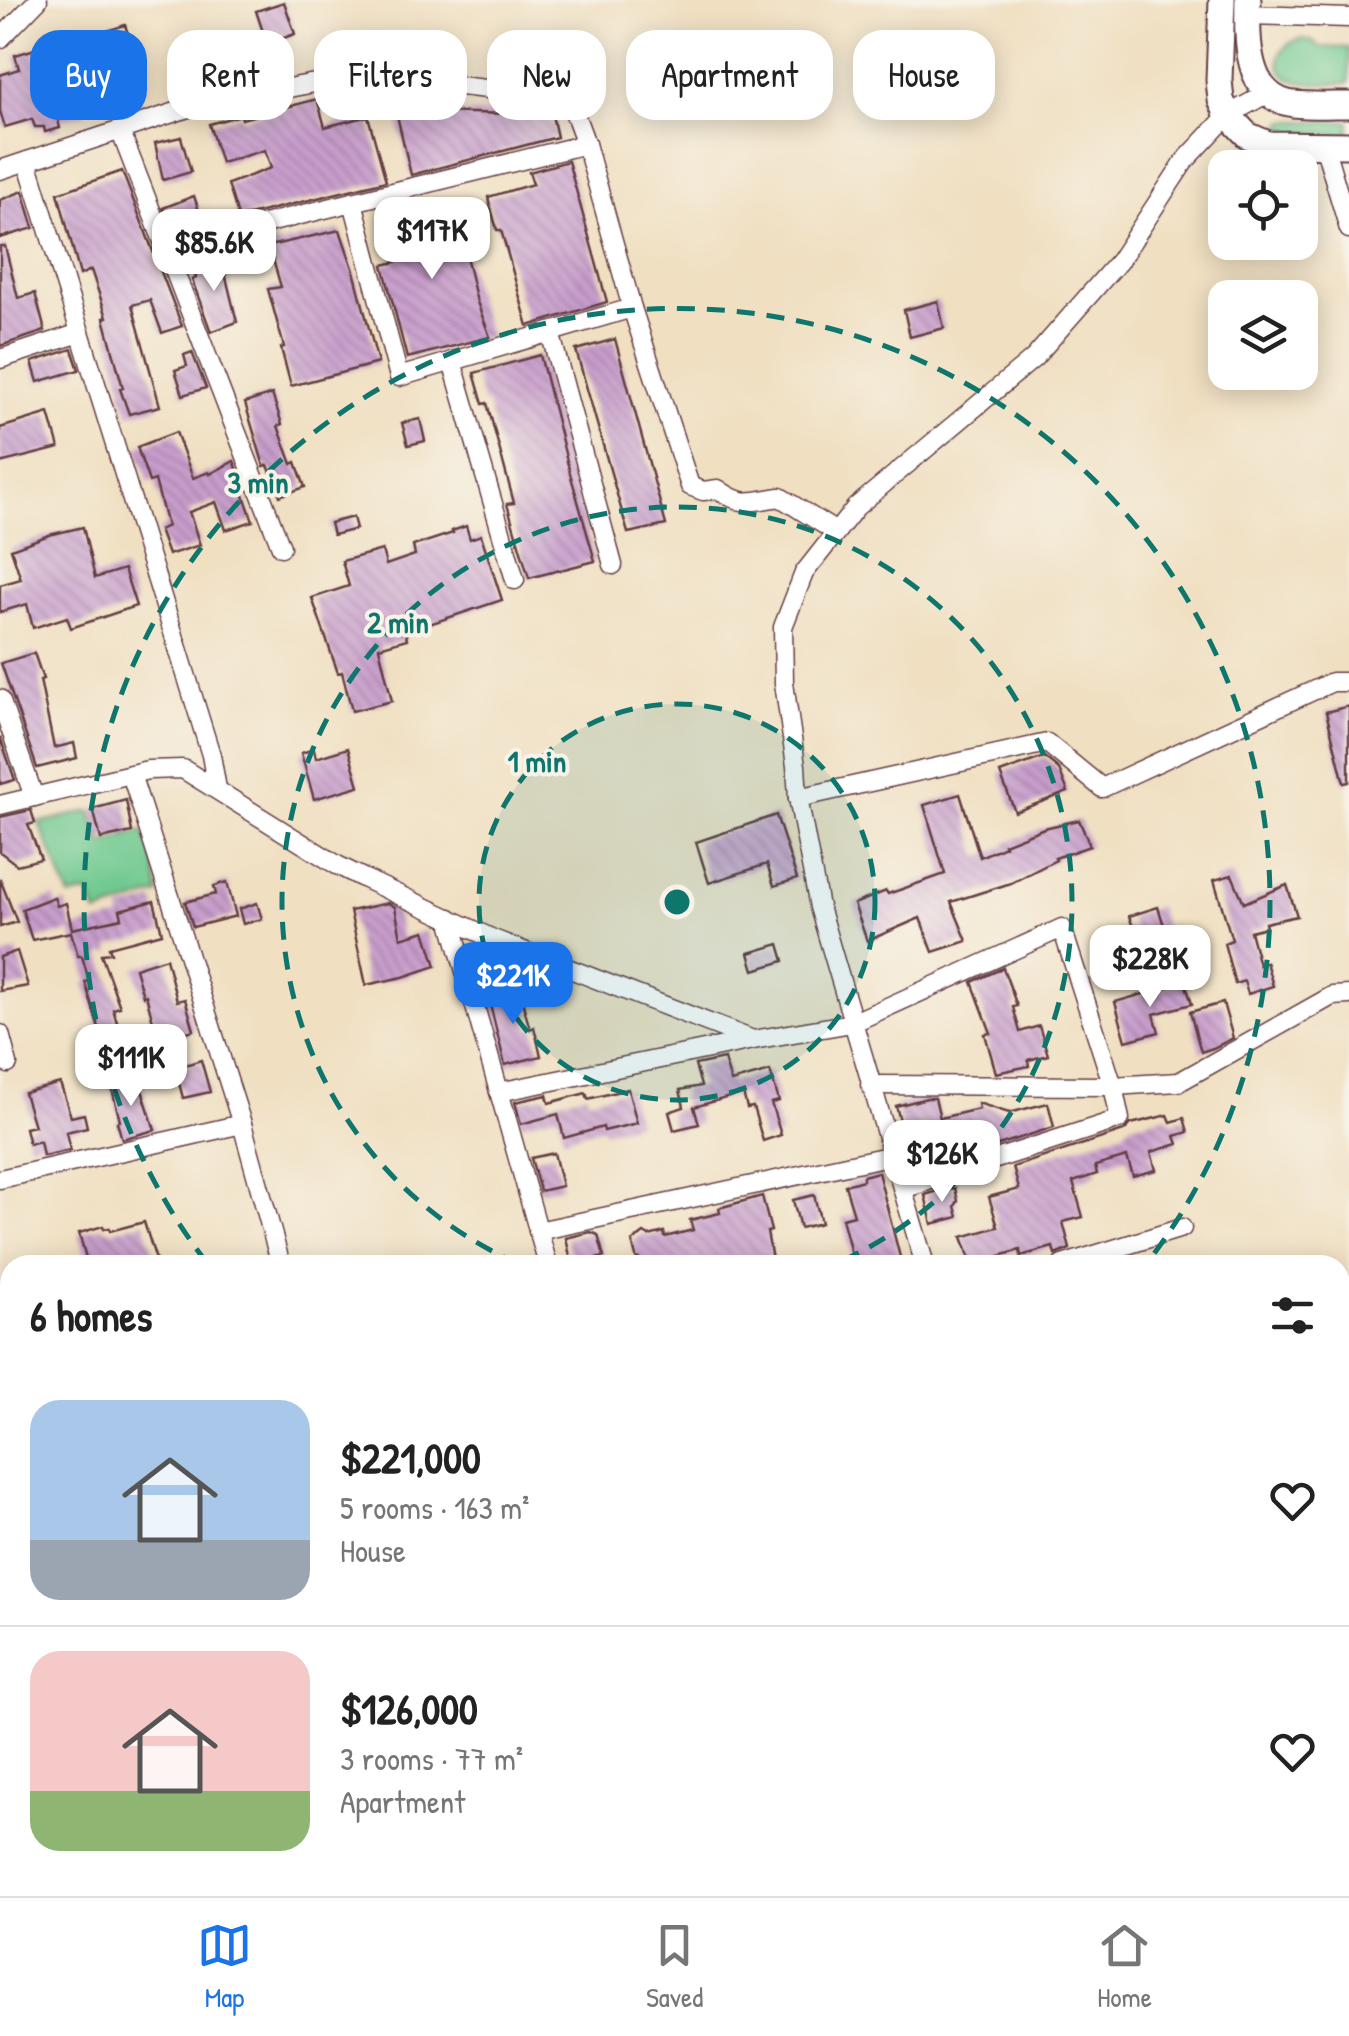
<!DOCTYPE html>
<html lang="en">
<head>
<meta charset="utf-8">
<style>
  :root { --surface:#fff; --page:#f2f2f2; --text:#222; --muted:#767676; --line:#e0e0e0; --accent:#1a73e8 }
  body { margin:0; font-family:"Patrick Hand",sans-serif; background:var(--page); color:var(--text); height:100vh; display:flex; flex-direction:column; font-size:38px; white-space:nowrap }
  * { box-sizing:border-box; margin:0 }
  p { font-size:32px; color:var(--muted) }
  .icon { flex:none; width:55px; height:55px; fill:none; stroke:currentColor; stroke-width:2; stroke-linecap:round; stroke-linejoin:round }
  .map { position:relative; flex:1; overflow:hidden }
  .panel { position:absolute; left:0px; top:1255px; width:1350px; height:642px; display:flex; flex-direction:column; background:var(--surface); border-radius:30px 30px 0 0; box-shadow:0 5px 25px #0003 }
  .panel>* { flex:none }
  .hud { position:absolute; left:30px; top:30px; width:1290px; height:90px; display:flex; gap:20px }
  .buttons { position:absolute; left:1208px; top:150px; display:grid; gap:20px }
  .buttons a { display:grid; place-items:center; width:110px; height:110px; border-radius:20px; background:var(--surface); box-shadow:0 5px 25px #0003; font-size:50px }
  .price { position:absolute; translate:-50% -85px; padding:0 22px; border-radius:20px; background:#fff; color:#222; font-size:32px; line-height:65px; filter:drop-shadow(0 2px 5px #0008) }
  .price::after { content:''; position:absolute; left:50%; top:60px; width:30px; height:22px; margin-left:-15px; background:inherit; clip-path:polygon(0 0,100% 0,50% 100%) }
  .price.active { background:var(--accent); color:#fff }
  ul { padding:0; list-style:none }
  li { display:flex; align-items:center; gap:30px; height:250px; padding:0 30px }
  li+li { border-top:2px solid var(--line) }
  li span { display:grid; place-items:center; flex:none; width:280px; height:200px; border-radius:30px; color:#555 }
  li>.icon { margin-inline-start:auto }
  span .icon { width:120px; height:120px; fill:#fffc; stroke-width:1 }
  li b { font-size:42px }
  h2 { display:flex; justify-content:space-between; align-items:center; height:120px; padding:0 30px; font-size:42px }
  .pill { padding:0 35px; border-radius:30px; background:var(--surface); box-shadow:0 5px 25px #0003; font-size:35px; line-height:90px }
  .pill.active { background:var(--accent); color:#fff }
  .tabs { display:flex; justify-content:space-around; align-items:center; height:140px; border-top:2px solid var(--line); background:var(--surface); font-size:28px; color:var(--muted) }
  .tabs a { display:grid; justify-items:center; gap:5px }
  .tabs .active { color:var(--accent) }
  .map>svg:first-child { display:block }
  .green { fill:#6fc98f; stroke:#5c745d; stroke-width:2.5 }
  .building { fill:url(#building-back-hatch) }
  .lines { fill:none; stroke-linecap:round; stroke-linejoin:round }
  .minor-casing { stroke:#633c42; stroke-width:21 }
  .secondary-casing { stroke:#633c42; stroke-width:29 }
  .minor { stroke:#fff; stroke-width:18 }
  .secondary { stroke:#fff; stroke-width:25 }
  .ring { fill:none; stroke:#0f766e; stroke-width:5; stroke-dasharray:18 12 }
  .centre { fill:#0f766e; stroke:#f7f3e8; stroke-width:5 }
  .ring-label { font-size:30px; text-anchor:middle; font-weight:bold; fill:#0f766e; stroke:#f7f3e8; stroke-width:8; stroke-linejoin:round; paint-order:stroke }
</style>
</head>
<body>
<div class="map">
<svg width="1349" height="1896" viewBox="0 0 1349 1896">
  <defs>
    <pattern id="building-back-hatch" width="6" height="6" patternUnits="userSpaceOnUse" patternTransform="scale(2.5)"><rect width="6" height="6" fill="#c89ecc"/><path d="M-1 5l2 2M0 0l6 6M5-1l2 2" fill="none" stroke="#a480a6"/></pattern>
  </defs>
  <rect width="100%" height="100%" fill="#f7f3e8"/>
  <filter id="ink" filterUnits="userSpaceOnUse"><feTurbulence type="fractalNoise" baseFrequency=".01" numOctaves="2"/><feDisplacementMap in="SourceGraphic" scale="20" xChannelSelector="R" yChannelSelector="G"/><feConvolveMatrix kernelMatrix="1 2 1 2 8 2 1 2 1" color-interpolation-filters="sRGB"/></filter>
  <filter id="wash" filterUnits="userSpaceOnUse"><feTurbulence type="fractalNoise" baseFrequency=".0048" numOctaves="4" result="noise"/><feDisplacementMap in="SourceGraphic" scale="40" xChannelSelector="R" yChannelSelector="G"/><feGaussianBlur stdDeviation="2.25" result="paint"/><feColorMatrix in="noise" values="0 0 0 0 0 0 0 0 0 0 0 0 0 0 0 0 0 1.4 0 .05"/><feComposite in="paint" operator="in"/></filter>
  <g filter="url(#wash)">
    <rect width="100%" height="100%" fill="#f0dfc1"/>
    <g class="green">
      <path d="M1301,39L1312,41L1319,47L1349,48V83C1334,83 1314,86 1299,82C1272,75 1272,46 1301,39Z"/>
      <polygon points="1286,121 1349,121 1349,134 1284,133 1281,127"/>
      <polygon points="90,811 102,844 143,830 154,862 159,894 97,914 89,893 70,897 39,823"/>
    </g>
    <g id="blocks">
      <g class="building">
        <polygon points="284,2 295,34 267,44 256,11"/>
        <polygon points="125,25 130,40 117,44 121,56 103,62 94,35"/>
        <polygon points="35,49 47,89 77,82 85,114 58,120 60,128 45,132 44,127 35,127 32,119 5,127 0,111 0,75 19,69 15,55"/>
        <polygon points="317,99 325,127 368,116 386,181 245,216 239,219 228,184 271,168 265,150 221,163 209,124 241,115 242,119"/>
        <polygon points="396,111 552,115 557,137 411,175"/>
        <polygon points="181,137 191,172 163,180 155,143"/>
        <polygon points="568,161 607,302 528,326 501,230 497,230 488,197 533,184 529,172"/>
        <polygon points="122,171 182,326 162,333 150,300 132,305 160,406 129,414 120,389 123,388 104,318 107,317 91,270 80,275 58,193"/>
        <polygon points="23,191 34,228 0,238 0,200"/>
        <polygon points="194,196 205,229 174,236 163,208"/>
        <polygon points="453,201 477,302 490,337 407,358 383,265 396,262 386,218"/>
        <polygon points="340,230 354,271 378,363 291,386 281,348 284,347 268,289 281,287 269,246"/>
        <polygon points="0,246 5,246 18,298 35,293 45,331 0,346"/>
        <polygon points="221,257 237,322 211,332 192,280 196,278 193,266"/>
        <polygon points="938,301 944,328 910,337 904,310"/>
        <polygon points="615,339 666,525 628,533 576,350"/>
        <polygon points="72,349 79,370 38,382 32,362"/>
        <polygon points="192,352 206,388 183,395 175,370 187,366 184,355"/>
        <polygon points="540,355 570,473 595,561 529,578 507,504 514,503 487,403 483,404 474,373"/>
        <polygon points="272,394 282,424 278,426 292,464 296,462 305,487 280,496 268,465 264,466 245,403"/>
        <polygon points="49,413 59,448 0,463 0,428"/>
        <polygon points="420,419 425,441 408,445 402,423"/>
        <polygon points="176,432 193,478 209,472 210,474 234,461 244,485 241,487 253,521 226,530 216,502 189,512 200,545 168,555 159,530 167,526 155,480 149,482 137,447"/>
        <polygon points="353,517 356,529 333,535 330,523"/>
        <polygon points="466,526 470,539 481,535 502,600 405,632 407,639 379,647 392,701 352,711 342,672 338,673 312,598 349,586 342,561 382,550 386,565 415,555 413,546 453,533 452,531"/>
        <polygon points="83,527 95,578 124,569 136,606 71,628 67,617 33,628 27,604 0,612 0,585 21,579 11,549 49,535"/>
        <polygon points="34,653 43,679 40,680 54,748 74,743 77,758 37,768 1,663"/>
        <polygon points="1349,706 1349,782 1344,783 1326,712"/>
        <polygon points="0,737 15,780 0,784"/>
        <polygon points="348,748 359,786 314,799 301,753 314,749 316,758"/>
        <polygon points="1044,757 1059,769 1068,792 1015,812 1000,773"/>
        <polygon points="960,794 980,857 1005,846 1004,844 1044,828 1079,820 1090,846 1055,858 1056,860 1011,883 951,902 967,941 933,952 920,918 867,941 854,904 886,891 888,894 945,874 924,805"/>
        <polygon points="126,800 132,832 101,839 93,809"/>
        <polygon points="31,810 35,823 28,825 41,859 17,865 0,852 0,817"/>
        <polygon points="776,815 797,879 774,886 767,864 709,883 696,842"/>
        <polygon points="1232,875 1244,903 1287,885 1297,916 1265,923 1266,927 1250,931 1259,965 1266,962 1273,986 1248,994 1244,981 1235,984 1224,943 1232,940 1214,880"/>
        <polygon points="0,879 17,922 0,927"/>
        <polygon points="227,882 236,916 193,927 185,902 216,894 214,886"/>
        <polygon points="54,897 57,906 66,903 72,929 122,918 120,910 154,901 162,933 109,947 111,953 101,954 120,1007 113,1009 127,1056 109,1063 85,982 89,981 82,956 78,956 71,932 32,940 22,909"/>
        <polygon points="257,903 262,919 243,924 239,909"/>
        <polygon points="388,903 395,907 401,938 425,931 436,966 403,977 366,985 350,911"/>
        <polygon points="1158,907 1168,938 1126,951 1128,958 1108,964 1100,937 1133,927 1129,916"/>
        <polygon points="779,944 784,961 754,970 749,953"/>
        <polygon points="17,951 28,986 0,991 0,957"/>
        <polygon points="166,958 177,1001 185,999 194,1030 158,1040 146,995 143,996 135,968"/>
        <polygon points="1003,968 1017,1006 1013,1007 1020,1032 1039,1026 1048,1055 1028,1060 1029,1066 996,1073 985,1034 991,1033 972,982"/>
        <polygon points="1185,982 1192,1004 1154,1014 1159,1032 1126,1041 1115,1002"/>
        <polygon points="518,987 530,1029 534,1027 541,1056 505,1065 488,996"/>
        <polygon points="1223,1003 1233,1038 1213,1048 1201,1052 1190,1012"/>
        <polygon points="724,1059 731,1082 770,1071 779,1101 771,1103 781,1135 763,1141 753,1107 747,1108 743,1093 694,1107 699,1124 674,1130 669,1112 684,1107 680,1090 701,1086 695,1065"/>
        <polygon points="201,1060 210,1092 183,1098 175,1068"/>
        <polygon points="125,1078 128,1084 139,1081 155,1130 122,1139 117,1122 120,1121 110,1081"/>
        <polygon points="60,1083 71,1117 84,1114 87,1127 66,1132 70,1150 43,1156 40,1141 29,1144 25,1128 34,1126 24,1093"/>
        <polygon points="628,1089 637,1123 604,1131 603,1127 564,1138 558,1114 521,1124 515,1102 547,1095 549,1103 586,1093 588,1099"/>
        <polygon points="927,1098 935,1098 940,1118 979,1109 978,1103 1009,1113 1048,1103 1054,1127 992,1147 991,1144 953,1153 954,1159 914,1172 896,1106"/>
        <polygon points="1168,1115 1171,1122 1184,1118 1188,1132 1175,1136 1178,1144 1151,1152 1156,1170 1133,1176 1127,1157 1095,1166 1097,1174 1073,1182 1083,1217 1063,1222 1070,1249 1055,1255 1053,1247 1021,1256 1020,1250 972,1264 962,1237 998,1227 989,1197 1019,1189 1013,1167 1124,1131 1131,1124"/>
        <polygon points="554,1153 562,1186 540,1191 531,1158"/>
        <polygon points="878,1172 902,1265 854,1265 842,1218 854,1215 845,1185 863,1180 863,1176"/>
        <polygon points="951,1187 951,1189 955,1188 958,1201 955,1206 958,1217 932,1224 925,1195"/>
        <polygon points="814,1195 821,1223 800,1228 793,1200"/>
        <polygon points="762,1196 771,1231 767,1232 773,1265 641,1265 639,1259 637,1260 632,1242 644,1233 649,1236 664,1232 665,1237 693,1230 690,1220 720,1213 719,1208"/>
        <polygon points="144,1222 156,1260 135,1265 88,1265 79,1233 103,1226 104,1229 109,1228 110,1231"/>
        <polygon points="591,1232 598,1235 604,1257 572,1265 566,1238"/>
      </g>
    </g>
  </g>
  <g filter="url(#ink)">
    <use href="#blocks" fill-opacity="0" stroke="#633c42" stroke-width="2.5"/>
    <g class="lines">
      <defs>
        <g id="minor">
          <polyline points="1248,15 1349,18"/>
          <polyline points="0,39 38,0"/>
          <polyline points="120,130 281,547"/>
          <polyline points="1324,145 1349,229"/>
          <polyline points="27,161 211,755 217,789"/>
          <path d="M0,170L194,106L336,79L386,78L569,98L586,144L632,308L690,486L703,491L718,489C744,508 751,501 780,497L836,532"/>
          <polyline points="353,202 399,377 632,308"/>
          <polyline points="248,228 586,144"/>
          <polyline points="550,332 613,565"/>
          <polyline points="0,359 80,333"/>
          <polyline points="452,361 515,580"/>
          <polyline points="0,699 34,797"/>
          <polyline points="131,774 242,1124 281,1265"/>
          <polyline points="798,798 1047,743 1102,788 1332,682 1349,682"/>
          <polyline points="0,805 148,770 183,769 337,865 365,879 493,939 753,1040 852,1023 1062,928 1113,1086 1120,1119 903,1189"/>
          <polyline points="450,918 548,1265"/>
          <polyline points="0,1034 8,1064"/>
          <polyline points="870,1085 1113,1086 1179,1082 1332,996 1349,995"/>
          <polyline points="499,1092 753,1040"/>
          <polyline points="0,1179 242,1124"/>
          <polyline points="538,1231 893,1155"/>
          <polyline points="925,1265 819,907 798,798 796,766 784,683 783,627 804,573 856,507 1034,358 1119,261 1184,162 1228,115 1266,94"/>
          <polyline points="1062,1265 1182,1228"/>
          <polyline points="0,1338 10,1347"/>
          <polyline points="1340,1390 1349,1386"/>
          <polyline points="1340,1460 1349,1457"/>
          <polyline points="0,1524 10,1525"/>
          <polyline points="1340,1601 1349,1598"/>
          <polyline points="0,1856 11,1896"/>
          <polyline points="320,1888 322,1896"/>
          <polyline points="27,1896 35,1888"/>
          <polyline points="1046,1896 1054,1888"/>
        </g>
        <g id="secondary">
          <polyline points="1222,0 1219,80 1221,100 1228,115 1247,135 1268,144 1349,145"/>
          <path d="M1248,0C1247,38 1245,97 1293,104C1311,106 1331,105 1349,105"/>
        </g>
      </defs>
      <use href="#minor" class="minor-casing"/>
      <use href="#secondary" class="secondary-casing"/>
      <use href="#minor" class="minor"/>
      <use href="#secondary" class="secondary"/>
    </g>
  </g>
  <circle cx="677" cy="902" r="198" fill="#0f766e" fill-opacity=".12"/>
  <g class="ring">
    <circle cx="677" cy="902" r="198"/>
    <path d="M519 1264A395 395 0 1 1 835 1264"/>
    <path d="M207 1263A593 593 0 1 1 1147 1263"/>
  </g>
  <circle cx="677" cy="902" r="15" class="centre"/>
  <g class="ring-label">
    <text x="258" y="493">3 min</text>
    <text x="398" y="633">2 min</text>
    <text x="537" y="772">1 min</text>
  </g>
</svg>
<div class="buttons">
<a><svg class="icon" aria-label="locate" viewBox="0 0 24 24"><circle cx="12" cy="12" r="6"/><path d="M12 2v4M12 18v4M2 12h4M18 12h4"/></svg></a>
<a><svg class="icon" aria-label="layers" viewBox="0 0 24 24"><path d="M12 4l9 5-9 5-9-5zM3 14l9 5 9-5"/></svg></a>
</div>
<b class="price" style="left:432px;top:282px">$117K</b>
<b class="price" style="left:214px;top:294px">$85.6K</b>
<b class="price" style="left:1150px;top:1010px">$228K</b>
<b class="price active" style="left:513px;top:1027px">$221K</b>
<b class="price" style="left:131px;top:1109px">$111K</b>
<b class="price" style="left:942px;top:1205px">$126K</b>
<div class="hud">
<a class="pill active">Buy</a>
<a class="pill">Rent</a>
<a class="pill">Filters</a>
<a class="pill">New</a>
<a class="pill">Apartment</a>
<a class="pill">House</a>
</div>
<section class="panel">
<h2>6 homes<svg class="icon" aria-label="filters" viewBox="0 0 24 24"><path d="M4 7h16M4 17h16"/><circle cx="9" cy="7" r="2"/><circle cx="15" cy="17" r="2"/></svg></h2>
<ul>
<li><span style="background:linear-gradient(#a9c7e8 70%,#9aa5b1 0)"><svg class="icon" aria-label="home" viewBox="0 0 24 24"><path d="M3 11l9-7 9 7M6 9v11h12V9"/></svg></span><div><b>$221,000</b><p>5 rooms · 163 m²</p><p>House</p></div><svg class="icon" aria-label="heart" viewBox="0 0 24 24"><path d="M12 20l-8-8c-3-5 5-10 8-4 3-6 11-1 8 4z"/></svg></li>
<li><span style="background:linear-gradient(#f6c9c9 70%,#8fb573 0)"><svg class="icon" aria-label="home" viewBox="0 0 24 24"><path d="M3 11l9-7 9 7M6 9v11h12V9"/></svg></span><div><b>$126,000</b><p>3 rooms · 77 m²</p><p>Apartment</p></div><svg class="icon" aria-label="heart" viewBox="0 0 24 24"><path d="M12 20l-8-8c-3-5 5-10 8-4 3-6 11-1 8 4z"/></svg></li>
</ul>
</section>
</div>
<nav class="tabs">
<a class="active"><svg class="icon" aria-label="map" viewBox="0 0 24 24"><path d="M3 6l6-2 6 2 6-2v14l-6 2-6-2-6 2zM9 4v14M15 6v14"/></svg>Map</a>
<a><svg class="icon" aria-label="saved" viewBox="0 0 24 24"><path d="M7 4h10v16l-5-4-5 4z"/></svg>Saved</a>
<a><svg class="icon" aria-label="home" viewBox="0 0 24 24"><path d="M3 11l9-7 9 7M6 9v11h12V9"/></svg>Home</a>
</nav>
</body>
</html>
